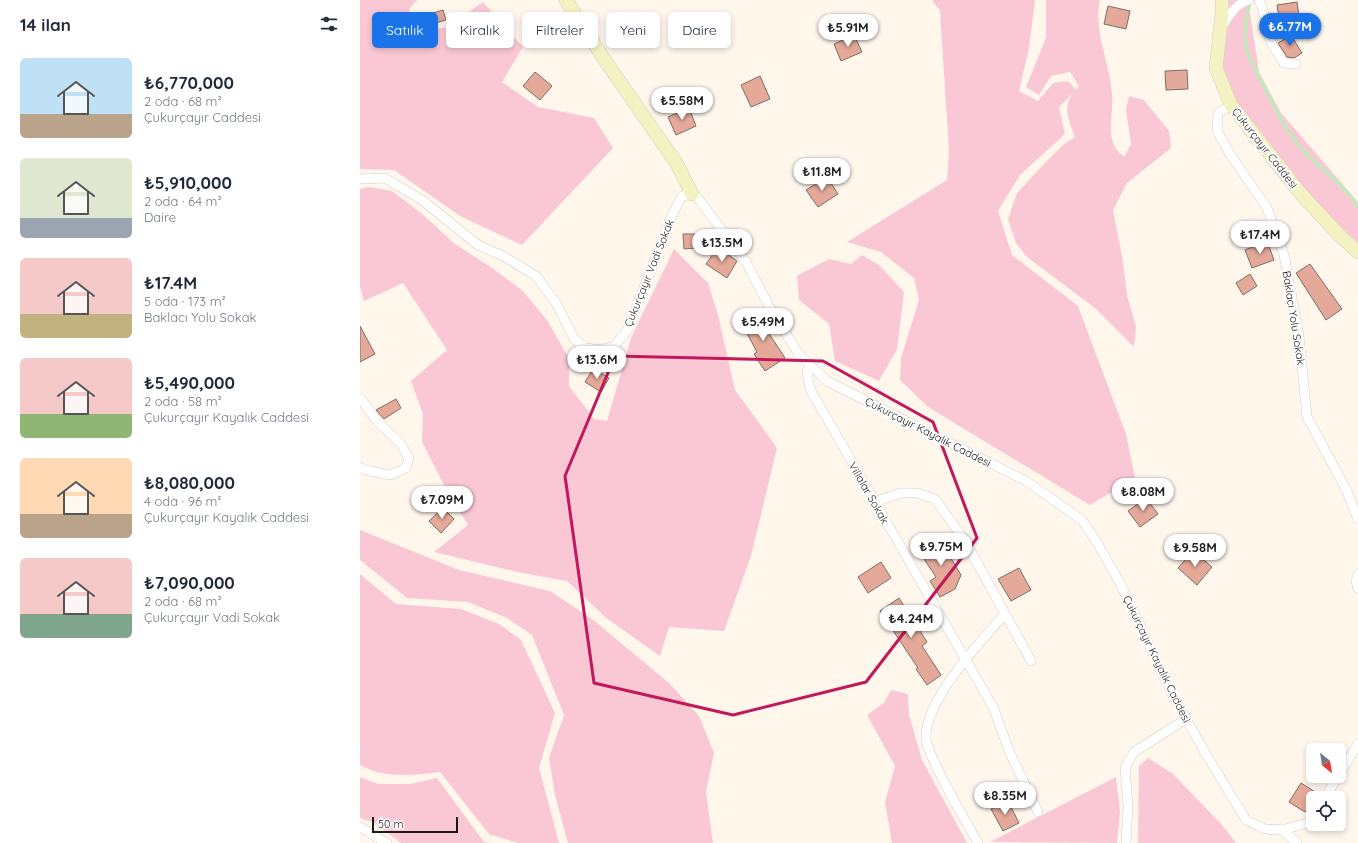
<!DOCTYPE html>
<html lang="tr">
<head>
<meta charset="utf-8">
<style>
  :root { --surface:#fff; --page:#f6f6f7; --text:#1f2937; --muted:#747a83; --accent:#1a73e8 }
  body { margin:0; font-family:Quicksand,sans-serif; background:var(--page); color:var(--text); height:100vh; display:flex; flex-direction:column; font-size:15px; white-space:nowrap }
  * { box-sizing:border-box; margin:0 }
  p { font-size:13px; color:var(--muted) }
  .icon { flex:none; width:22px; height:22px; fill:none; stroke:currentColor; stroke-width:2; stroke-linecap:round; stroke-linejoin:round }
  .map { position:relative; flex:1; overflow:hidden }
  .panel { display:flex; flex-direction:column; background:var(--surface); width:360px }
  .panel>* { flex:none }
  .top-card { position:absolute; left:12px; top:12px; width:380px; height:36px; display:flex; gap:8px }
  .needle { width:26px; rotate:150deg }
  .buttons { position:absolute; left:946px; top:743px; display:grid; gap:8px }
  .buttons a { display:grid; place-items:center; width:40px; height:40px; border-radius:6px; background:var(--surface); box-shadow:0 2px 6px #0003; font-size:20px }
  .scale { position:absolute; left:12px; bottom:10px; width:86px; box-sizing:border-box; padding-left:4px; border:2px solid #1c1914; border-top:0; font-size:11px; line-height:14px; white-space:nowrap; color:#1c1914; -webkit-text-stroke:3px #fff; paint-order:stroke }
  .price { position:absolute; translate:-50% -34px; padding:0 9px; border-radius:14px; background:#fff; color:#222; font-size:13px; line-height:26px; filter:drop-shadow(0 1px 2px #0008) }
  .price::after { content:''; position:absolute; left:50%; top:24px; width:12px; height:9px; margin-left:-6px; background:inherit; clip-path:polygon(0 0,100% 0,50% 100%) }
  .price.selected { background:var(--accent); color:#fff }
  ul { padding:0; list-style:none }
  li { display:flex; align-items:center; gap:12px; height:100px; padding:0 20px }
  li span { display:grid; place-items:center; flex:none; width:112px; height:80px; border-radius:6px; color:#555 }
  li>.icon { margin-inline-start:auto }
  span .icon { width:48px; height:48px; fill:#fffc; stroke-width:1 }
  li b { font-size:17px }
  h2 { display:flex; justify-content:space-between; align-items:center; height:48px; padding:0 20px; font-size:17px }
  .tag { padding:0 14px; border-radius:6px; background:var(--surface); box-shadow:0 2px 6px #0003; font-size:14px; line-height:36px }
  .tag.selected { background:var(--accent); color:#fff }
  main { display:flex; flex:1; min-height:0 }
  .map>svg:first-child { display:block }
  .green { fill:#f9c8d4 }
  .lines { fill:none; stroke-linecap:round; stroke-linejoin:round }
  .stream { stroke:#c2e9bc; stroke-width:3.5 }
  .building { fill:#e4a998; stroke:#7d6e69 }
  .street-casing { stroke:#d7cdc1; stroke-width:10 }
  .secondary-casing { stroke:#d7cdc1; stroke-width:14 }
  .street { stroke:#fff; stroke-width:9 }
  .secondary { stroke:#f4f2c2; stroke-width:13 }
  .marked { fill:none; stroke:#c2185b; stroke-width:3; stroke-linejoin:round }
  .labels { text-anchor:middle; stroke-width:4; stroke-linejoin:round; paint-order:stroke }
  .street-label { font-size:11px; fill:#1c1914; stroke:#fff }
</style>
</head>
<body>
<main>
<section class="panel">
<h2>14 ilan<svg class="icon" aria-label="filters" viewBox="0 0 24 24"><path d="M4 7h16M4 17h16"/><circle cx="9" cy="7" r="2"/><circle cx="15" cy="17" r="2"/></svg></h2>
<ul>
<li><span style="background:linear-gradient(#bfe0f5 70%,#b9a48a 0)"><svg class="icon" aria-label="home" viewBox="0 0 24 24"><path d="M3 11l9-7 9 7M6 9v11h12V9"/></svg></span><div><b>₺6,770,000</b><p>2 oda · 68 m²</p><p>Çukurçayır Caddesi</p></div></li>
<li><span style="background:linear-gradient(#dfe7d0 75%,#9aa5b1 0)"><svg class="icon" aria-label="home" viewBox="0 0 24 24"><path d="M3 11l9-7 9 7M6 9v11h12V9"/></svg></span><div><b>₺5,910,000</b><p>2 oda · 64 m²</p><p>Daire</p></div></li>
<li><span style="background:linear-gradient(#f6c9c9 70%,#c2b280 0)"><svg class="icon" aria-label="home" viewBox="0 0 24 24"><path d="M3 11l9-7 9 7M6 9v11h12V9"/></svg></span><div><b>₺17.4M</b><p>5 oda · 173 m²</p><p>Baklacı Yolu Sokak</p></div></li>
<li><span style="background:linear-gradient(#f6c9c9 70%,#8fb573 0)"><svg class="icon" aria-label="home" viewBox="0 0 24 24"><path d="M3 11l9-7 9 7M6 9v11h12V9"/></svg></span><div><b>₺5,490,000</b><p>2 oda · 58 m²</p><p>Çukurçayır Kayalık Caddesi</p></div></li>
<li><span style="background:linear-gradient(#ffd9b3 70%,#b9a48a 0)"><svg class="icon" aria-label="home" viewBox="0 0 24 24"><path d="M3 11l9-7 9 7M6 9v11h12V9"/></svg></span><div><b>₺8,080,000</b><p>4 oda · 96 m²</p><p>Çukurçayır Kayalık Caddesi</p></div></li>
<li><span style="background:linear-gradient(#f6c9c9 70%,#7fa58c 0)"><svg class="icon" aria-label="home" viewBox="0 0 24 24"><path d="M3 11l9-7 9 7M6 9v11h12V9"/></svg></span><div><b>₺7,090,000</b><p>2 oda · 68 m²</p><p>Çukurçayır Vadi Sokak</p></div></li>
</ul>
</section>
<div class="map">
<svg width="998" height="843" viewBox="0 0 998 843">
  <rect width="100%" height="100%" fill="#fff6ec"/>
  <g class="green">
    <polygon points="0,0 57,0 49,9 57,32 87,27 123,2 163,47 142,82 178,107 234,118 253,148 162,245 100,216 34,170 0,169"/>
    <path d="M572,0H675L669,48L659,91L678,101L693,83L708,81L716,90L719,86L710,72L691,76L679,95L666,87L686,38V0H740C733,32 750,62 752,94C754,111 747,128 754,145C756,150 761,154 764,157L771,144L766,110L769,96L784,100L809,131L811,148L767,183L753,210L762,256L767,295L776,327L774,347L735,308L667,257L656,243L648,219L657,193L685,163L704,144L715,137C710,122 702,109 712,94L699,107L705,134L660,175L638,211L652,255L718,306L766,434L775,478L730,505L568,407L540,380L541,358L559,300L554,278L521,252L487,242L587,180L589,151L580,11Z"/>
    <polygon points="867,0 888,0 899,72 921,113 998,202 998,243 955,202 874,100 865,77 862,59"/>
    <polygon points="9,187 32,191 61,213 95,244 132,268 163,291 187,320 209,359 209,386 234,419 247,421 271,338 314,249 348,283 358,315 375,390 417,448 391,556 364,631 309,627 300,656 245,617 207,581 162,573 74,552 108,525 84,485 62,442 63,414 51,381 87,350 43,283 4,301 0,287 0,189"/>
    <polygon points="502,255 519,265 544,292 537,349 519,381 475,361 469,324 439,300 437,276 469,259 491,264"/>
    <polygon points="0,530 99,570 190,591 232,619 309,683 339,716 354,753 346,792 353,843 208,843 195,795 189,758 204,715 172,635 147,618 108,602 47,598 0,560"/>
    <path d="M0,574L36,604L101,609L139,624L161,640L195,713L179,768L199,843H158L129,834L80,772C54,775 24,779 0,765Z"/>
    <polygon points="531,690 548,694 549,715 562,760 607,843 532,843 525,802 535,766 507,715 524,703"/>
    <polygon points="788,758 813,774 862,825 876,843 778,843 779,766"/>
    <polygon points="0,777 18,784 50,784 77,778 124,842 130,843 41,843 15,823 0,818"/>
    <polygon points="756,777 760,811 757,843 630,842"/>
  </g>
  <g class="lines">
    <path class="stream" d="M890,1C887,14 884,27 885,40C886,57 898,73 905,88C917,110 925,131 943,150C961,170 984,184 998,207"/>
  </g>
  <g class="building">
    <polygon points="937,2 940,23 920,26 917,5"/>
    <polygon points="748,6 770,11 766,29 744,24"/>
    <polygon points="83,10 86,20 69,25 66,15"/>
    <polygon points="494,35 502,52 481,61 474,44"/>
    <polygon points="931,35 942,53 934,58 927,57 918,43"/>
    <polygon points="827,70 828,89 806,90 805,71"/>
    <polygon points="175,72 192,86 180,100 163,86"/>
    <polygon points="400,76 410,99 391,107 381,85"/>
    <polygon points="329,108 336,126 316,135 308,117"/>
    <polygon points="467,177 478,194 458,207 446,190"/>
    <polygon points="323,234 335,234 336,248 324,249"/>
    <polygon points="907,241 914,260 892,268 885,250"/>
    <polygon points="358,247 377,261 367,278 346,264"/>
    <polygon points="950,264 982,309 966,320 936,273"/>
    <polygon points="890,274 897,286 883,295 876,283"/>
    <polygon points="401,313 411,331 408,332 425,358 405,371 394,354 397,352 382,324"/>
    <polygon points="0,326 15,354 0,362"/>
    <polygon points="233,369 249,378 241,392 225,382"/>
    <polygon points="36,399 41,408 24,419 16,410"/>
    <polygon points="786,498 798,514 780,527 768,511"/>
    <polygon points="83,508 94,519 81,533 69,521"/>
    <polygon points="578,537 601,575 595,589 580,597 570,581 576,577 558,550"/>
    <polygon points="833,551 852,567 837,585 818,568"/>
    <polygon points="521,562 531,578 508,593 498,577"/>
    <polygon points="659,568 671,590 651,601 638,579"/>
    <polygon points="539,598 567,642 562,646 581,675 567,685 556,669 558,668 520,611"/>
    <polygon points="941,783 957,793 945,812 929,802"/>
    <polygon points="648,801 659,823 643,831 631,809"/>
  </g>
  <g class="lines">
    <defs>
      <g id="street">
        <path d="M899,0C906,14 905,23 909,37C912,46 918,54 924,63L936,64"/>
        <path d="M862,27C869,16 875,4 889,0"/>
        <polyline points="871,105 858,113 857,131 870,154 907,208 924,255 939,336 947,417 986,489 998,519"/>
        <polyline points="0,179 25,178 62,200 118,245 145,257 176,276 196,303 215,340 226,348 240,350 254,346 267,331 313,213 322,196 332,194 337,197 386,262 410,308 438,353 467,381 666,481 722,520 735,539 761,585 812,694 846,754 886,820 905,829 922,830 937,843"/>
        <polyline points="452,368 447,371 450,389 633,707 650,753 678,812"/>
        <polyline points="0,398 17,421 40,443 49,458 46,468 31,475 5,470 0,467"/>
        <polyline points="514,502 541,493 557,493 575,499 604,539 671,661"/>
        <polyline points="998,574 996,581 998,589"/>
        <polyline points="979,775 998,744"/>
        <polyline points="965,798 978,776"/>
        <polyline points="0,827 27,843"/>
        <polyline points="922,830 948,823 953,815"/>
        <path d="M618,843C607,823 566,755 566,737C566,699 620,642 645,614"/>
        <polyline points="766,843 768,806 765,767 774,752 826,719"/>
      </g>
      <g id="secondary">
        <polyline points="206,0 244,59 317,164 332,194"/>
        <polyline points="862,0 862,13 856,68 871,105 941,194 978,234 998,252"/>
      </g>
    </defs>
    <use href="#street" class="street-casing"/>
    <use href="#secondary" class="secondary-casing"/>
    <use href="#street" class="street"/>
    <use href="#secondary" class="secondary"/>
  </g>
  <path class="marked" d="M255,356L463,361L573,422L617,538L506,682L373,715L234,683L205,476Z"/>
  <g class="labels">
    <g class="street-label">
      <text transform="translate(905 148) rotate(52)" y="4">Çukurçayır Caddesi</text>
      <text transform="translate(289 273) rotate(-68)" y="4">Çukurçayır Vadi Sokak</text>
      <text transform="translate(934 318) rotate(81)" y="4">Baklacı Yolu Sokak</text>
      <text transform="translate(568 432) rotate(27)" y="4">Çukurçayır Kayalık Caddesi</text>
      <text transform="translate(509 493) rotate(60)" y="4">Villalar Sokak</text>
      <text transform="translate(797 659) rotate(64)" y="4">Çukurçayır Kayalık Caddesi</text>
    </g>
  </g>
</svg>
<div class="buttons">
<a><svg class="needle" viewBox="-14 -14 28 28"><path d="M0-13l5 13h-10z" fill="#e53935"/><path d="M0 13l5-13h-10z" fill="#747a83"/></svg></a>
<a><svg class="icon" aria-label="locate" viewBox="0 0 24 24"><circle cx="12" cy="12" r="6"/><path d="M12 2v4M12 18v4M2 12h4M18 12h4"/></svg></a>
</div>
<div class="scale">50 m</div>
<b class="price selected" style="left:930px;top:47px">₺6.77M</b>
<b class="price" style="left:488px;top:48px">₺5.91M</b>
<b class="price" style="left:322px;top:121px">₺5.58M</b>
<b class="price" style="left:462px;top:192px">₺11.8M</b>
<b class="price" style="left:900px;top:255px">₺17.4M</b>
<b class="price" style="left:362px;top:263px">₺13.5M</b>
<b class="price" style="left:403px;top:342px">₺5.49M</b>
<b class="price" style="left:237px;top:380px">₺13.6M</b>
<b class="price" style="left:783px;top:512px">₺8.08M</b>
<b class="price" style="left:82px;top:520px">₺7.09M</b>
<b class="price" style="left:581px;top:567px">₺9.75M</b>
<b class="price" style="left:835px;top:568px">₺9.58M</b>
<b class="price" style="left:551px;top:639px">₺4.24M</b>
<b class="price" style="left:645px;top:816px">₺8.35M</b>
<div class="top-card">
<a class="tag selected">Satılık</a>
<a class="tag">Kiralık</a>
<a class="tag">Filtreler</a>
<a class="tag">Yeni</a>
<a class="tag">Daire</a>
</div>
</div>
</main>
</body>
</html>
